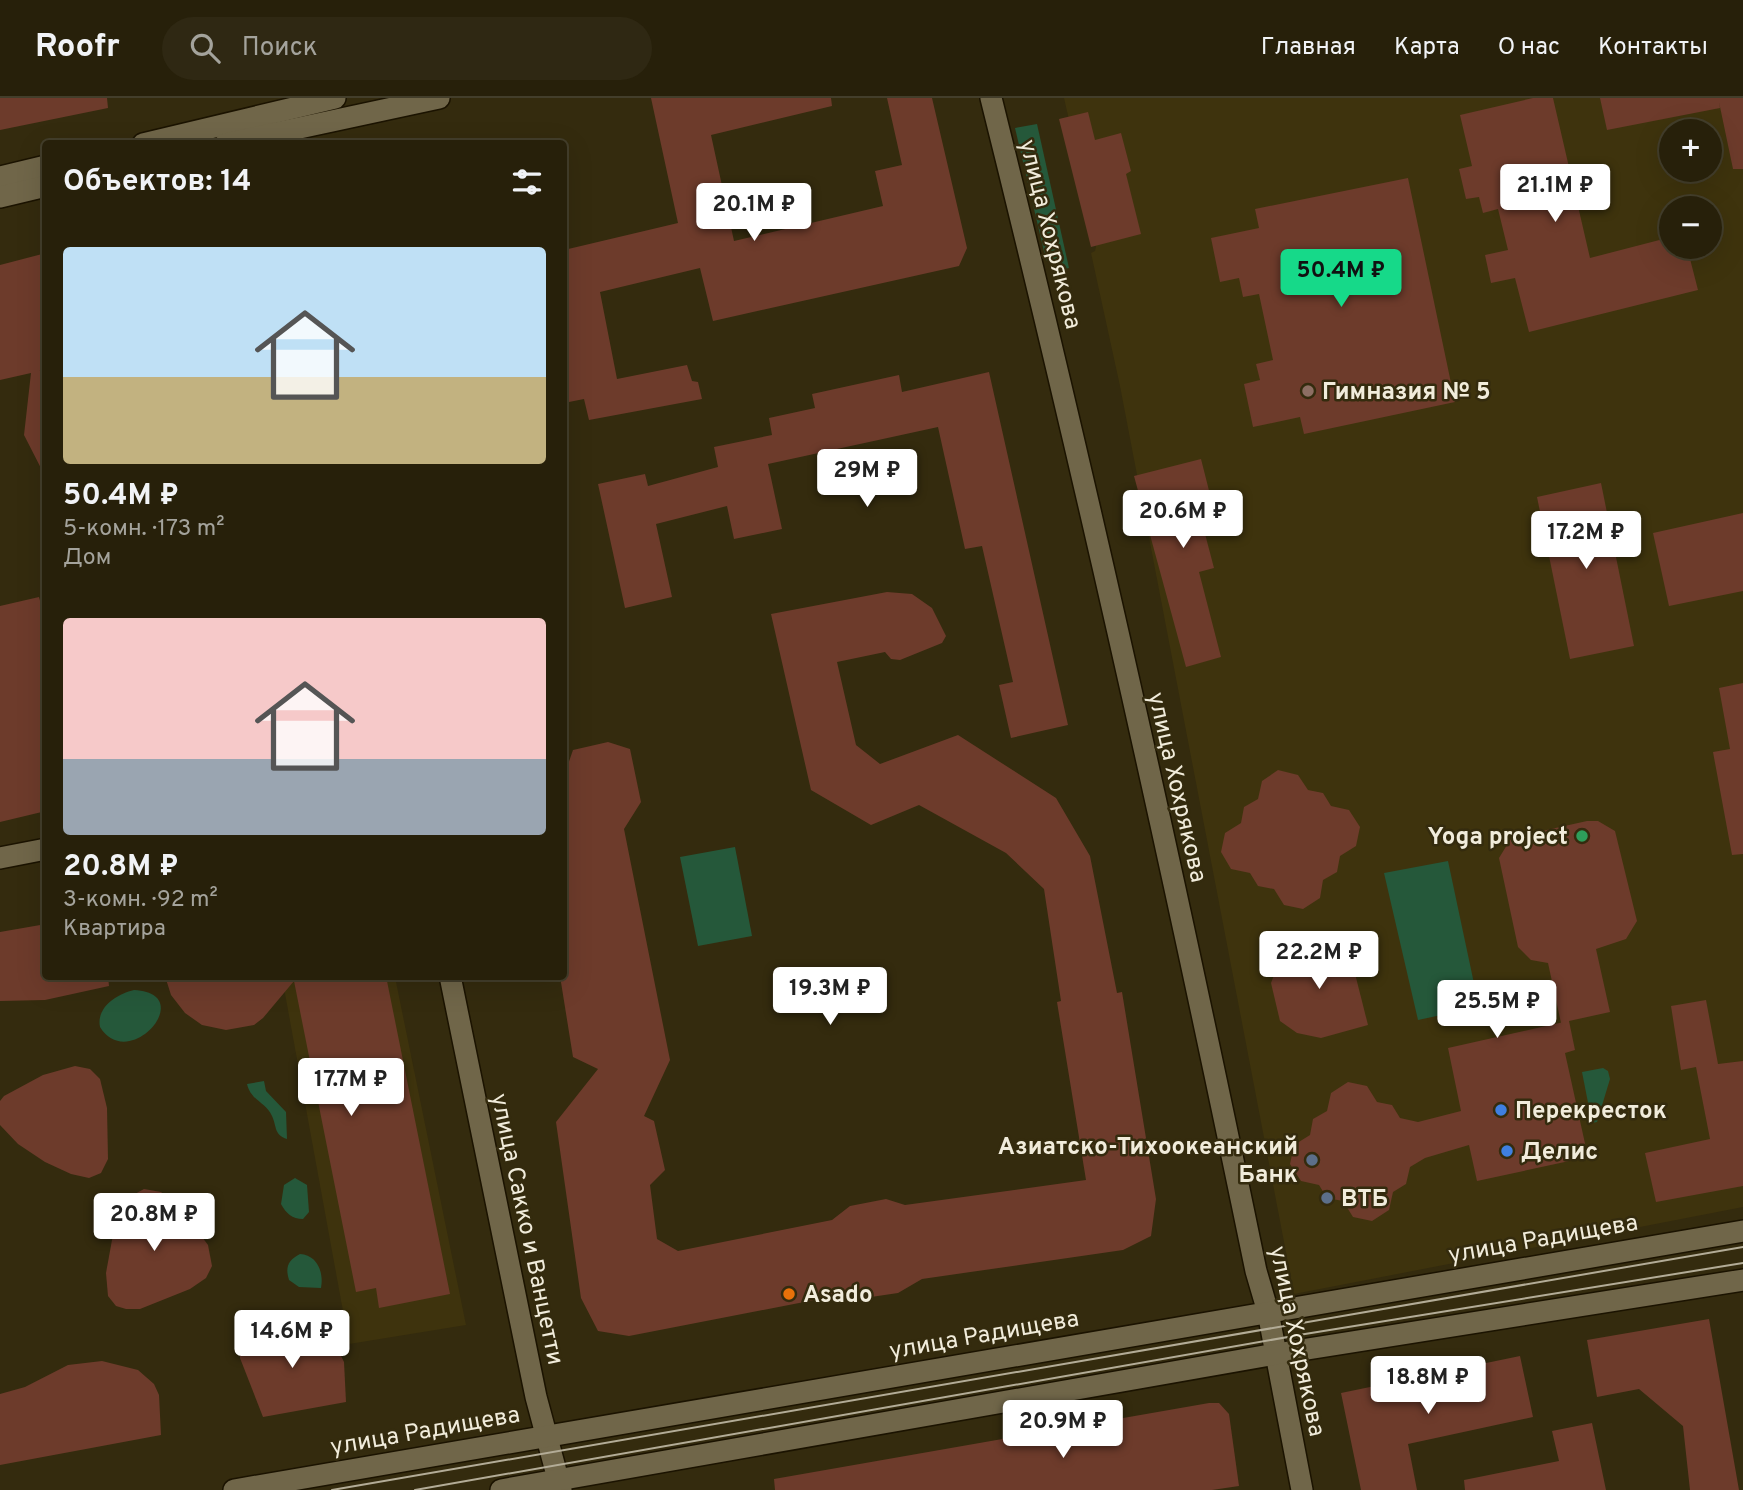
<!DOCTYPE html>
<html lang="ru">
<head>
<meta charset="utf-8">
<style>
  :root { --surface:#27200a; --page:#2f2813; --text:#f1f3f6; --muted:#a4a39c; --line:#433e2b; --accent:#16d989 }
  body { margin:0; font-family:Overpass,sans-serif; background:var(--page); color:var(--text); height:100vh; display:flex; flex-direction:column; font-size:26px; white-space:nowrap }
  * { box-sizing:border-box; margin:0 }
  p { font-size:23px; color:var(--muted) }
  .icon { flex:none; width:38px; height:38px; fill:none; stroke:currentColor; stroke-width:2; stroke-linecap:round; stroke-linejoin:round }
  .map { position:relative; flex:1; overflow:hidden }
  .drawer { position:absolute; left:42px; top:42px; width:525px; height:840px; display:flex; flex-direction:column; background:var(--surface); border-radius:7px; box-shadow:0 7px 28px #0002,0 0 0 2px var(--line) }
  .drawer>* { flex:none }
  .buttons { position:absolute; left:1659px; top:21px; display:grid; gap:14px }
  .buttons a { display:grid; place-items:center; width:63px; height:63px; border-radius:50%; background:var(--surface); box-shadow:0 7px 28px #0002,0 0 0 2px var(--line); font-size:35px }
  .price { position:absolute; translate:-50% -60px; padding:0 16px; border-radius:7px; background:#fff; color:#222; font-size:23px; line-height:46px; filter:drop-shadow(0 2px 4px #0008) }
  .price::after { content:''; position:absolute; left:50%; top:42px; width:21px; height:16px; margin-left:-10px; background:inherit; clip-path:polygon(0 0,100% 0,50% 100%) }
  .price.active { background:var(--accent); color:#111 }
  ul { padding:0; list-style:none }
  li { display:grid; align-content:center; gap:14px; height:371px; padding:0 21px }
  li span { display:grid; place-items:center; height:217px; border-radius:7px; color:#555 }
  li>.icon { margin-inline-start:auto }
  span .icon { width:126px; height:126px; fill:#fffc; stroke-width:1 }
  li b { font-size:30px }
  h2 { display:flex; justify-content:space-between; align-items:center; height:84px; padding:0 21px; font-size:30px }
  header { display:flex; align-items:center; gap:42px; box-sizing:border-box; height:98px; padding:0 35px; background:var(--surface); border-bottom:2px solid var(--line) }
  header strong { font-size:33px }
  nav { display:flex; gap:38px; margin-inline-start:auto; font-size:24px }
  .search { width:490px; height:63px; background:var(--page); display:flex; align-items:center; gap:18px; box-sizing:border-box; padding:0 24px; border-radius:38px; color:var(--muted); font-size:26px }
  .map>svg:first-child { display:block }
  .built { fill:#3e330d; fill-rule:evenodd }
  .green { fill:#25583a }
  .building { fill:#6d3b2b }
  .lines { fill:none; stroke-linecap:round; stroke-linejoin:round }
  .street-casing { stroke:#1b1300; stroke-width:24 }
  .secondary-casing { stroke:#1b1300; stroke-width:24 }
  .street { stroke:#706649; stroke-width:21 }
  .secondary { stroke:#706649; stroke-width:21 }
  .tram { stroke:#b3ac97; stroke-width:2 }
  .education-dot { fill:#8d6e63; stroke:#342b0e; stroke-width:2.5 }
  .leisure-dot { fill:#2e9e5b; stroke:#342b0e; stroke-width:2.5 }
  .shop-dot { fill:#3f7fe0; stroke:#342b0e; stroke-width:2.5 }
  .service-dot { fill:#5c6f8a; stroke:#342b0e; stroke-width:2.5 }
  .food-dot { fill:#e8710a; stroke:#342b0e; stroke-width:2.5 }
  .labels { text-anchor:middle; stroke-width:5; stroke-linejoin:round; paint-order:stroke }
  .street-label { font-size:24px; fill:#f1ecdb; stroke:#342b0e }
  .poi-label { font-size:24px; font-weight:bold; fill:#f1ecdb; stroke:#342b0e; text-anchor:start }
</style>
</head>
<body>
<header>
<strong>Roofr</strong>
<div class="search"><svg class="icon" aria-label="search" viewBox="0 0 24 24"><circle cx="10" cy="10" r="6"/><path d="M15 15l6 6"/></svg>Поиск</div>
<nav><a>Главная</a><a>Карта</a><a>О нас</a><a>Контакты</a></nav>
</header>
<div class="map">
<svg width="1743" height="1392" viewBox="0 0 1743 1392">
  <rect width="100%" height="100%" fill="#342b0e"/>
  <g class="built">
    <path d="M1064,0H1743V1109L1294,1196L1120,288L1091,155L1095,153L1097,144ZM1671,33H1710V72H1671ZM1671,110H1710V149H1671Z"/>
    <polygon points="282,879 395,879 466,1227 349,1246"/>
  </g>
  <g class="green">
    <polygon points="1037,26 1069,170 1060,172 1046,162 1015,30"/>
    <polygon points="735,749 752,838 698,848 680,759"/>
    <polygon points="1448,763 1479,909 1418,922 1384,775"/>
    <path d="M134,892C199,895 129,976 100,929C96,909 117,896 134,892Z"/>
    <polygon points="1603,970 1608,973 1610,981 1597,1024 1592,1025 1582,974"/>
    <path d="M264,983L266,993L286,1014L287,1041C274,1037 277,1029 272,1018C266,1004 251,1003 247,986Z"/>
    <path d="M295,1080L307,1087L309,1114L303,1121C292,1121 286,1115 281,1106L284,1087Z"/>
    <path d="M300,1156C317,1157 324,1174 321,1190L299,1189L289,1182C285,1169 288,1162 300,1156Z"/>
  </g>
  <g class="building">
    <polygon points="0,0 107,0 108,10 0,32"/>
    <polygon points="651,0 831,0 832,8 711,37 734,143 883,108 875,73 902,67 887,0 932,0 967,150 959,168 713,223 700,170 600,194 617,281 687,267 692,283 698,284 702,301 589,322 584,301 564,305 564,152 678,125"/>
    <polygon points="1533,0 1553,0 1590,160 1671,139 1671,149 1687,149 1698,192 1529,234 1515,180 1491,185 1485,157 1508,152 1498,111 1483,115 1479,99 1466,101 1459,71 1472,68 1460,17"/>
    <polygon points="1600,0 1743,0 1743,71 1733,71 1719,4 1720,10 1607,32"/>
    <polygon points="1088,14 1095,42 1121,35 1131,73 1126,76 1141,136 1091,149 1059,21"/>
    <polygon points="1408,80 1455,304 1304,336 1300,319 1253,329 1244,286 1260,282 1256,266 1273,262 1259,196 1243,199 1239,180 1220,184 1211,140 1259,130 1255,111"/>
    <polygon points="46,155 46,272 39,273 46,273 46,380 24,337 31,275 0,282 0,167"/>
    <polygon points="989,274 1068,627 1011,640 999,587 1013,584 982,448 965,451 938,329 768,366 782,431 734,441 727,408 656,426 672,499 625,510 598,386 645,376 648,388 718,369 714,349 772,337 769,320 815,310 812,296 899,277 902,294"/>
    <polygon points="1201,361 1218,428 1204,432 1214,470 1199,474 1221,559 1186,569 1134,378"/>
    <polygon points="1601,385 1634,548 1570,561 1537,399"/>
    <polygon points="1743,415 1743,493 1669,508 1653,435"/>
    <polygon points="887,494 912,496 932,510 946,538 942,545 900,562 891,561 885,554 837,564 856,647 880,666 958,637 1056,700 1090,758 1117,895 1122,894 1156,1101 1151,1138 1123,1152 922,1181 898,1195 871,1199 840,1197 629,1238 598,1233 581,1200 556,1024 598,971 573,959 560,878 564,878 564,678 573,652 608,644 630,651 641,704 624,731 670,962 644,1018 654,1023 665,1072 650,1087 657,1141 678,1153 832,1122 850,1108 886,1101 905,1107 1086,1082 1057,904 1061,903 1044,791 1006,755 919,707 871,727 811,692 771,516"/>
    <polygon points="39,499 46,525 46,713 0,724 0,508"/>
    <polygon points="1743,585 1743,756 1732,757 1713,654 1730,651 1719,590"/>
    <polygon points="1278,672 1298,677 1308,692 1323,695 1331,708 1349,712 1360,729 1356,748 1340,758 1337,774 1323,782 1320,800 1303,811 1284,807 1274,791 1258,788 1250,775 1231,771 1221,754 1225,735 1241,725 1244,709 1258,701 1262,683"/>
    <polygon points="1587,723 1598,723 1615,733 1637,823 1626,841 1596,851 1610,914 1569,923 1575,952 1565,955 1588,1059 1477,1083 1469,1047 1425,1060 1410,1069 1406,1086 1393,1094 1389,1112 1372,1123 1353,1119 1343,1103 1327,1100 1319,1087 1301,1083 1290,1066 1294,1047 1310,1037 1313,1021 1327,1013 1331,995 1348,984 1367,988 1377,1004 1392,1007 1400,1020 1418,1024 1461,1013 1448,950 1568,923 1561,925 1548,865 1531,862 1518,849 1499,760 1510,742 1520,738"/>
    <polygon points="46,826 46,878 108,878 109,888 45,902 0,903 0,834"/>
    <polygon points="1346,840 1368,927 1321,940 1297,935 1280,923 1271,885 1279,864 1296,854"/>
    <polygon points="165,878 386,878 450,1196 379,1210 376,1190 356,1194 294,883 263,920 254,927 226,932 202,927 185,915 171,897"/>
    <polygon points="1706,902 1718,966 1743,963 1743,1088 1656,1104 1645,1055 1710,1041 1696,969 1681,972 1671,908"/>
    <polygon points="75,968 90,971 100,981 107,1010 108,1061 101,1075 89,1080 71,1076 45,1064 18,1046 0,1027 0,1003 4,998 43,977"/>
    <polygon points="144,1091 161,1094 182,1112 208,1147 212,1168 206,1180 190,1191 140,1211 126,1211 116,1208 108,1198 106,1175 112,1142 124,1111 133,1097"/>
    <polygon points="1709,1221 1739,1392 1690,1392 1683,1328 1639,1291 1597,1299 1587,1242"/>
    <polygon points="276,1228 312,1235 336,1248 344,1264 346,1304 263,1319 240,1260 240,1247 245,1238 253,1232"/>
    <polygon points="1520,1258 1533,1319 1408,1346 1417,1392 1361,1392 1341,1295"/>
    <polygon points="102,1263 138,1272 154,1286 159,1297 161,1337 0,1367 0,1296 25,1289 68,1267"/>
    <polygon points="1209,1305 1219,1305 1229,1316 1239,1388 1212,1392 775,1392 774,1381"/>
    <polygon points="1592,1325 1606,1392 1465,1392 1464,1382 1559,1363 1552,1333"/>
  </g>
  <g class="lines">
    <defs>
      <polyline id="street" points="0,760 46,751"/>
      <g id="secondary">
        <path d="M991,0C1088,389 1175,780 1256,1173L1268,1214L1302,1392"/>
        <polyline points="143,46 335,0"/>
        <polyline points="225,46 439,0"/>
        <polyline points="0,79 46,68"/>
        <polyline points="0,99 46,88"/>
        <polyline points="450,878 536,1299 561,1392"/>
        <polyline points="234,1392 1743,1133"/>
        <polyline points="501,1392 1276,1256 1743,1182"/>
      </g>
    </defs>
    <use href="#street" class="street-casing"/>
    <use href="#secondary" class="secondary-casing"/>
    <use href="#street" class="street"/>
    <use href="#secondary" class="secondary"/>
    <g class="tram">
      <polyline points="332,1392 1743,1149"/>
      <polyline points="415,1392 1305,1236 1743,1165"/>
    </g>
  </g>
  <circle class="education-dot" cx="1308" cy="293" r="7"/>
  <circle class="leisure-dot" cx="1582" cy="738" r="7"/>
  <g class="shop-dot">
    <circle cx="1501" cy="1012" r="7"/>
    <circle cx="1507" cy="1053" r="7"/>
  </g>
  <g class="service-dot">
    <circle cx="1312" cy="1062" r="7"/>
    <circle cx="1327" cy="1100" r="7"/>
  </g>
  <circle class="food-dot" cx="789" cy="1196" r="7"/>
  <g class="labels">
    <g class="street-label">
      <text transform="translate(1051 136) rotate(76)" y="8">улица Хохрякова</text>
      <text transform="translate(1178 689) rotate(77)" y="8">улица Хохрякова</text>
      <text transform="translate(528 1131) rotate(78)" y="8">улица Сакко и Ванцетти</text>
      <text transform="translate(1543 1140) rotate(-10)" y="8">улица Радищева</text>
      <text transform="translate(984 1236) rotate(-10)" y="8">улица Радищева</text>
      <text transform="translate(1298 1243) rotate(78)" y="8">улица Хохрякова</text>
      <text transform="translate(425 1332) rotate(-10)" y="8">улица Радищева</text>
    </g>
    <g class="poi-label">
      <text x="1322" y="301">Гимназия № 5</text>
      <text x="1568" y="746" text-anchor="end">Yoga projeсt</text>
      <text x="1515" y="1020">Перекресток</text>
      <text x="1298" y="1056" text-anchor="end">Азиатско-Тихоокеанский<tspan x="1298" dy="28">Банк</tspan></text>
      <text x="1521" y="1061">Делис</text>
      <text x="1341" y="1108">ВТБ</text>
      <text x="803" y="1204">Asado</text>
    </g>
  </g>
</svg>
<div class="buttons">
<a>+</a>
<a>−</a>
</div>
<b class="price" style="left:1555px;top:126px">21.1M ₽</b>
<b class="price" style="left:754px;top:145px">20.1M ₽</b>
<b class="price active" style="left:1341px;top:211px">50.4M ₽</b>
<b class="price" style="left:867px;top:411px">29M ₽</b>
<b class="price" style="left:1183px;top:452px">20.6M ₽</b>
<b class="price" style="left:1586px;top:473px">17.2M ₽</b>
<b class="price" style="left:1319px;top:893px">22.2M ₽</b>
<b class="price" style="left:830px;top:929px">19.3M ₽</b>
<b class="price" style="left:1497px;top:942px">25.5M ₽</b>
<b class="price" style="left:351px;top:1020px">17.7M ₽</b>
<b class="price" style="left:154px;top:1155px">20.8M ₽</b>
<b class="price" style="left:292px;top:1272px">14.6M ₽</b>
<b class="price" style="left:1428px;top:1318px">18.8M ₽</b>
<b class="price" style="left:1063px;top:1362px">20.9M ₽</b>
<section class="drawer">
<h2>Объектов: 14<svg class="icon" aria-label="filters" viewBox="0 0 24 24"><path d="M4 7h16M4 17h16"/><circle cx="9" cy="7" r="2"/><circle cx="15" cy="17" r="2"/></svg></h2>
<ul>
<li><span style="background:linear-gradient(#bfe0f5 60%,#c2b280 0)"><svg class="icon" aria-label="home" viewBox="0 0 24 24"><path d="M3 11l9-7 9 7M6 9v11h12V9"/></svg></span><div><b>50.4M ₽</b><p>5-комн. · 173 m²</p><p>Дом</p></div></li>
<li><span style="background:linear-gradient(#f6c9c9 65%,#9aa5b1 0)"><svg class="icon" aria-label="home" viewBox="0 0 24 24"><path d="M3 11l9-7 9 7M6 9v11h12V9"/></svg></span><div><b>20.8M ₽</b><p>3-комн. · 92 m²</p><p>Квартира</p></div></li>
</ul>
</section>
</div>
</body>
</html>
